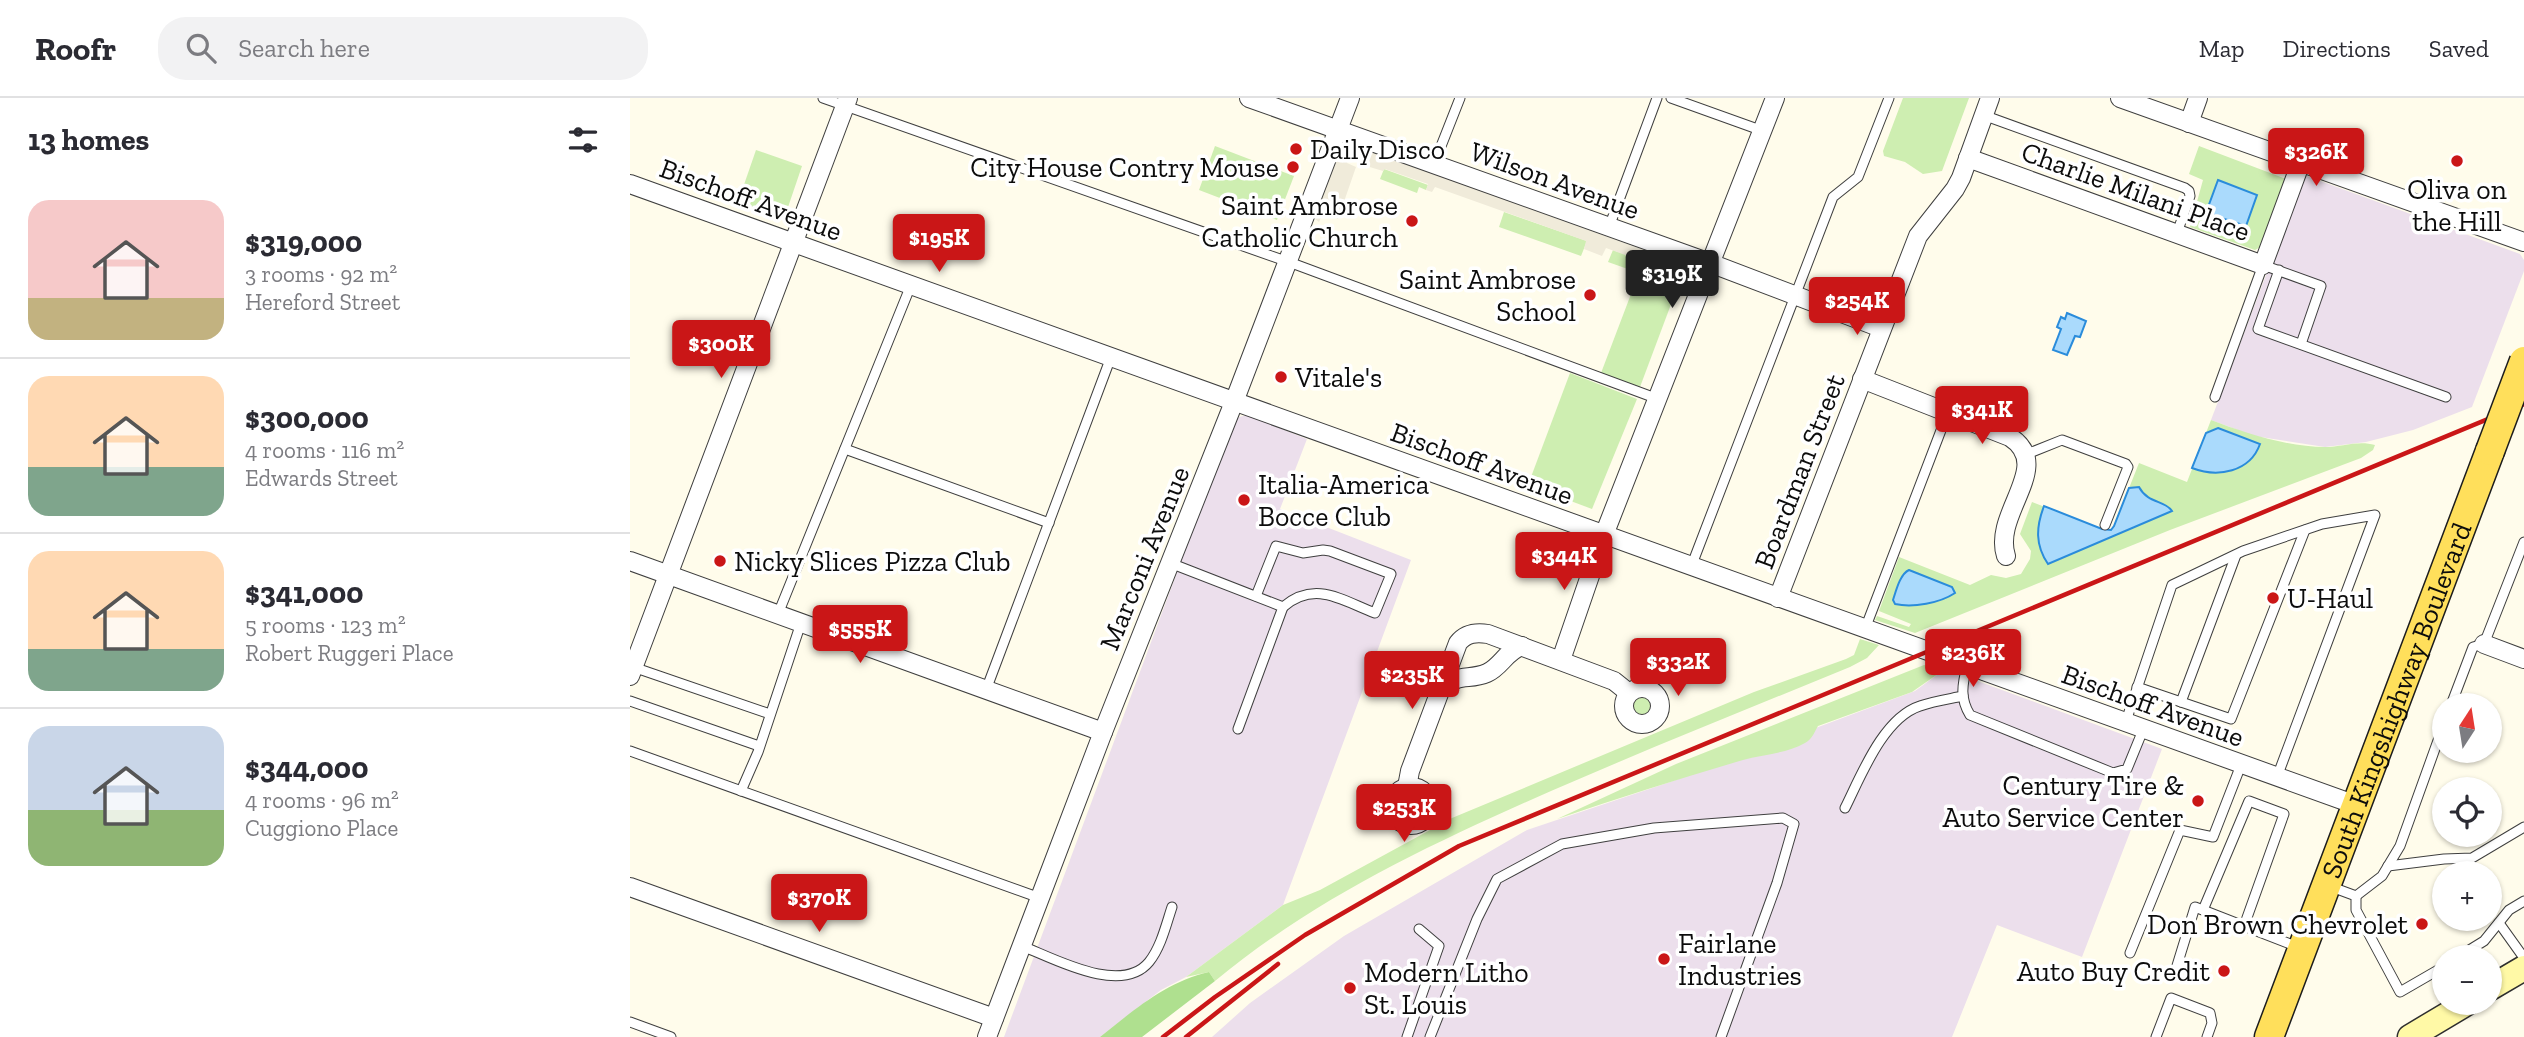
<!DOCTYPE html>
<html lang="en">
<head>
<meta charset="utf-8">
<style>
  :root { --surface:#fff; --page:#f2f2f3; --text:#2b2b33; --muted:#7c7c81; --line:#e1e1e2; --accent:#ca1617 }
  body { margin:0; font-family:"Zilla Slab",serif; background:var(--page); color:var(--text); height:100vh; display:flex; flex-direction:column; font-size:26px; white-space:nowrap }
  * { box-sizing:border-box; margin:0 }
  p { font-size:23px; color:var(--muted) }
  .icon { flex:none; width:38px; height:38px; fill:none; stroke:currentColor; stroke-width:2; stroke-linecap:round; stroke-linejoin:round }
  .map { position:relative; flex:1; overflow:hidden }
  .sheet { display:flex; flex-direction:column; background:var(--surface); width:630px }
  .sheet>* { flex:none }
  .needle { width:46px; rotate:12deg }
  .fabs { position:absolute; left:1802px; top:595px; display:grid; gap:14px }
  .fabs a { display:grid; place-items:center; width:70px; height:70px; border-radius:50%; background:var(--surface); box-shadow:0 2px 5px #0004; font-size:35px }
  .price { position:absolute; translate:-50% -60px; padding:0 16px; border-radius:7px; background:var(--accent); color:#fff; font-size:23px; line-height:46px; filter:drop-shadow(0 2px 4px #0008) }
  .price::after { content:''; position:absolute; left:50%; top:42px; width:21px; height:16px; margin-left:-10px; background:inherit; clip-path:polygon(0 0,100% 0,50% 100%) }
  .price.active { background:#222; color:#fff }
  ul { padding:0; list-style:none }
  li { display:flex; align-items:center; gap:21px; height:175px; padding:0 28px }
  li+li { border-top:2px solid var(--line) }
  li span { display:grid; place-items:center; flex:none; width:196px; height:140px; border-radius:21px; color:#555 }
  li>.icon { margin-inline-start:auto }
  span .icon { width:84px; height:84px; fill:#fffc; stroke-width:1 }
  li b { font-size:30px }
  h2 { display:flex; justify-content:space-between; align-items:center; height:84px; padding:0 28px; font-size:30px }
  header { display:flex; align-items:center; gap:42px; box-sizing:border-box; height:98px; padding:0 35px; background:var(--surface); border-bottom:2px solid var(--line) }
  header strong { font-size:33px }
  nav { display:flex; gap:38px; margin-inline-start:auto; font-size:24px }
  .search { width:490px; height:63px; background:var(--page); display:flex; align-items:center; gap:18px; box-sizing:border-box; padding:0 24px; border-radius:28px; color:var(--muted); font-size:26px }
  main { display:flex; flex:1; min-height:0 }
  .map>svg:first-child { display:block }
  .industrial { fill:#ecdfec }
  .green { fill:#ceeeb1 }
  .forest { fill:#afe08f }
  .plaza { fill:#f0ebda }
  .water { fill:#aadafc; stroke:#2a8cdb; stroke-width:2 }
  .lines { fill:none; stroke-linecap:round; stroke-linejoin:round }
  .service-casing { stroke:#3f3f3f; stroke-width:11 }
  .minor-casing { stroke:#3f3f3f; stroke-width:20 }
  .secondary-casing { stroke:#2e2e2e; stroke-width:27 }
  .primary-casing { stroke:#1d1d1d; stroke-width:31 }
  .service { stroke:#fff; stroke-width:9 }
  .minor { stroke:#fff; stroke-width:18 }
  .secondary { stroke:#fff9a6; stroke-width:24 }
  .primary { stroke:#ffdf5b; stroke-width:28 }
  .rail { stroke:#ca1617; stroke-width:4.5 }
  .primary-bridge-casing { stroke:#1d1d1d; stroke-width:31; stroke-linecap:butt }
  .primary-bridge { stroke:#ffdf5b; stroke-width:28 }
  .poi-dot { fill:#ca1617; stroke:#fff; stroke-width:2.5 }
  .labels { text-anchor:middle; stroke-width:7; stroke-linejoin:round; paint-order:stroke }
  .poi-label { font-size:28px; fill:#0c0c0c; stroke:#fff; text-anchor:start }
  .street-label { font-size:28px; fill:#0c0c0c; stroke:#fff }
</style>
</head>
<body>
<header>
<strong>Roofr</strong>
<div class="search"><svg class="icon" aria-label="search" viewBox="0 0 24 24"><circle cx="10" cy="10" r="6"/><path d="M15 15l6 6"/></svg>Search here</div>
<nav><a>Map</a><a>Directions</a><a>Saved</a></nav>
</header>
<main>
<section class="sheet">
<h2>13 homes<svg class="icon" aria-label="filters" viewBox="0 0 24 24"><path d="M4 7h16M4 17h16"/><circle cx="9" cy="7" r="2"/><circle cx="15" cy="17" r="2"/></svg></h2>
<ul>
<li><span style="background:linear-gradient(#f6c9c9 70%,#c2b280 0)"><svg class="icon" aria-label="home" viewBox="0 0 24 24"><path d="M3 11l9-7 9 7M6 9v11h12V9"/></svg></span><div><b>$319,000</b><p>3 rooms · 92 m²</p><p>Hereford Street</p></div></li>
<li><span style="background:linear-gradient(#ffd9b3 65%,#7fa58c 0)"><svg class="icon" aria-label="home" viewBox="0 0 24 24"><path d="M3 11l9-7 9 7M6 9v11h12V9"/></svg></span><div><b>$300,000</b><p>4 rooms · 116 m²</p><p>Edwards Street</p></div></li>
<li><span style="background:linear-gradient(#ffd9b3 70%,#7fa58c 0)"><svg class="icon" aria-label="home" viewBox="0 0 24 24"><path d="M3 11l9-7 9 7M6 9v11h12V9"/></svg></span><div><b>$341,000</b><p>5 rooms · 123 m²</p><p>Robert Ruggeri Place</p></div></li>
<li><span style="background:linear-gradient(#c9d6e8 60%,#8fb573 0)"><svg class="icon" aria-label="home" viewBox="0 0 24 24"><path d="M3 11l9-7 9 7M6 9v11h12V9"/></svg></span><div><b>$344,000</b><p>4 rooms · 96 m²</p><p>Cuggiono Place</p></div></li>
</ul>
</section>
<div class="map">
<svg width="1894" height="939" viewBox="0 0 1894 939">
  <rect width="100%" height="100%" fill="#fffceb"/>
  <g class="industrial">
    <polygon points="1674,77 1890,156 1894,162 1894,173 1842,309 1783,332 1736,344 1695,349 1624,338 1581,322"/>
    <polygon points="617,317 677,341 650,411 781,462 653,807 556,879 531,892 470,939 374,939 603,324 609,319"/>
    <polygon points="1315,571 1532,651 1452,859 1367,827 1322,939 582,939 620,905 714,838 897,732 1043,683 1285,593"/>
  </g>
  <g class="green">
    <polygon points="1273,0 1339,0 1312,73 1293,76 1275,64 1254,58 1253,53"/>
    <polygon points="585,48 664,78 647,122 569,92"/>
    <polygon points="1569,48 1656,81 1632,148 1625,152 1560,129 1573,82 1559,76"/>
    <polygon points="126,52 172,68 155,118 151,119 108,104"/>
    <polygon points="754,71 798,87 796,92 789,89 787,95 750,81"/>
    <polygon points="874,114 957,143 951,158 869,129"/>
    <polygon points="983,152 1052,177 1010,289 971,275 1009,175 978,164"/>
    <polygon points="940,275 1007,301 962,411 898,387"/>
    <path d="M1581,322C1615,335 1658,349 1695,349C1712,349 1728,342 1745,347L1743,352L1731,360L1540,432L1285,535L1245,522L1247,518L1279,529L1281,526L1249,513L1269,459L1340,487L1361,477L1376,480L1391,476L1400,461L1401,453L1390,436L1402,404L1472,431L1481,432L1484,428L1509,365L1557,384Z"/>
    <path d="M1230,541L1249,547L1237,560L1220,569C1120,610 1020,650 921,693C803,745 685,800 585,883L579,874L556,879L653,807L690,792L822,720L1124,594L1216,561L1224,557Z"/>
    <path d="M1294,567L1315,571L1282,594L1188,628C1184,635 1182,641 1175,645C1156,656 1133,656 1113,662C1051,680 989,700 927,721L1046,666Z"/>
    <circle cx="1012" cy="608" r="10"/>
    <circle cx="781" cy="709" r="10"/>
  </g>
  <path class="forest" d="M579,874L585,883L512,939H470C504,912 536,884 579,874Z"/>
  <polygon class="plaza" points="713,48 727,48 1055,167 1061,172 1061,181 976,150 972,158 954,151 956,143 805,89 802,94 796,92 798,86 755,71 753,73 733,67 734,64 719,58 717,65 726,69 708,121 693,115 689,124 684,120 684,117 710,50"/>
  <g class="water">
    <polygon points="1588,82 1627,97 1616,128 1582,117 1577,112"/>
    <polygon points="1437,215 1456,223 1450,239 1445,238 1437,257 1423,252 1431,231 1427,229 1431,219 1435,221"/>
    <path d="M1588,330L1630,346C1620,374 1588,380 1562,370L1576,335Z"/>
    <path d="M1509,389C1518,406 1535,402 1542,413L1418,466C1405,447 1406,429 1414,408L1472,431L1481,432L1484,428L1499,390Z"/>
    <path d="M1279,472L1322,489L1325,495C1310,505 1283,510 1265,506L1263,502C1266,493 1270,476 1279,472Z"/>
  </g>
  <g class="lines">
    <defs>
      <g id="service">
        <polyline points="193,0 667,167 1028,301"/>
        <polyline points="1041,0 1133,33"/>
        <polyline points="1353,17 1555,90 1559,93 1560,98 1547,135"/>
        <polyline points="804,66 830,0"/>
        <polyline points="979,129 1027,0"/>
        <polyline points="1649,172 1628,231 1816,299"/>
        <polyline points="1585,299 1633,167 1691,188 1671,246"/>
        <polyline points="215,351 419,425"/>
        <polyline points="1397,356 1432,342 1496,366 1498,369 1475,427"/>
        <polyline points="540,465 653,509 608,631"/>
        <polyline points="1061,469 1203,99 1228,79 1259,0"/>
        <path d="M626,498L646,448L673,455L693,452L700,453L761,476L745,515C711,502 685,482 653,509"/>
        <polyline points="148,516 281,187"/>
        <polyline points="1235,531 1318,314"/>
        <path d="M1337,568C1332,587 1330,601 1340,617L1483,675L1497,671L1513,632"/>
        <polyline points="3,569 140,616"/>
        <polyline points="1507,589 1601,621 1675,432"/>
        <polyline points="356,592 481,259"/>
        <polyline points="0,603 129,648"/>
        <polyline points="1551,604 1606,457"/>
        <polyline points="1821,607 1843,549 1854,546 1894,444"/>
        <polyline points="1495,626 1542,487 1613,453 1692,426 1745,417 1647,679"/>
        <polyline points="0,653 410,800"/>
        <polyline points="111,693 128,654 171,525"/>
        <path d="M1215,710C1231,678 1253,620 1290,608C1304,603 1319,601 1333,598"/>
        <polyline points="1758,768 1814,761 1842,760 1894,729"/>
        <polyline points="1699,788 1726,798 1726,812 1770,894 1815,868"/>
        <polyline points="1726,798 1752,778 1770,748 1815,623"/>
        <polyline points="1573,812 1619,703 1654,716 1614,828"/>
        <polyline points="1869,825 1894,860"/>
        <path d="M392,848C423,860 491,898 519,864C531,849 536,827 542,809"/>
        <polyline points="1500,855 1550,732 1583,739 1611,667"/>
        <polyline points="1828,859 1854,843 1879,812 1894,803"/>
        <polyline points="1545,874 1565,809 1668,849"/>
        <polyline points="0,924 41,939"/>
        <polyline points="777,939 809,848 789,831"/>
        <polyline points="800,939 847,821 867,781 932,746 1024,730 1153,720 1164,726 1147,785 1091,939"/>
        <polyline points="1526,939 1541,900 1580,915 1582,925 1577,939"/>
      </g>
      <g id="minor">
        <polyline points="619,0 1080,165 1251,230"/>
        <polyline points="1490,0 1894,144"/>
        <polyline points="1559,25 1568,0"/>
        <polyline points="1338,60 1633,167 1671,64"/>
        <polyline points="0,86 1726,707"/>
        <path d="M1232,281L1380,339C1425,368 1362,415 1376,458"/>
        <polyline points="0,463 473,634"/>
        <polyline points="1148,500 1288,138 1325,91 1331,80 1360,0"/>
        <polyline points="1854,546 1894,561"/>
        <polyline points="931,562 974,437 1145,0"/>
        <polyline points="0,578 218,0"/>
        <circle cx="1012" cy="608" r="18"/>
        <path d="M811,591C829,574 838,583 857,575C871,569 876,553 892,548"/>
        <path d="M777,689L780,673L828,545C836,535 846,534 858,536L984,583L999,595"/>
        <circle cx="781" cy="708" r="19"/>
        <polyline points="0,789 364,920"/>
        <polyline points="357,939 473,634 604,304 720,0"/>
      </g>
      <g id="secondary">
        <polyline points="1860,890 1894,870"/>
        <polyline points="1780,939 1837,905"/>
      </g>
      <g id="primary">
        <path id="s1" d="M1639,939L1860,353"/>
      </g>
    </defs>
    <use href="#service" class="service-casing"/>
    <use href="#minor" class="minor-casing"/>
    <use href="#secondary" class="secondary-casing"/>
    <use href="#primary" class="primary-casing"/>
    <use href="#service" class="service"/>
    <use href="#minor" class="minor"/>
    <use href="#secondary" class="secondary"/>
    <use href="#primary" class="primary"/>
    <g class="rail">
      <polyline points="533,939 585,899 675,837 829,748 1894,306"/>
      <polyline points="556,939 648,866"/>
    </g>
    <defs>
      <polyline id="primary-bridge" points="1860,353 1894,263"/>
    </defs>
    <use href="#primary-bridge" class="primary-bridge-casing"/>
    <use href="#primary-bridge" class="primary-bridge"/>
  </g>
  <g class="poi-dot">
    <circle cx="666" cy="51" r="7"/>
    <circle cx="1827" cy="63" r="7"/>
    <circle cx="663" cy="69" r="7"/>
    <circle cx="782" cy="123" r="7"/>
    <circle cx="960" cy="197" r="7"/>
    <circle cx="651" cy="279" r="7"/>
    <circle cx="614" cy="402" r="7"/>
    <circle cx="90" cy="463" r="7"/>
    <circle cx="1643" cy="500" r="7"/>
    <circle cx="1568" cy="703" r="7"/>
    <circle cx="1792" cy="826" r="7"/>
    <circle cx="1034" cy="861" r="7"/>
    <circle cx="1594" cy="873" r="7"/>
    <circle cx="720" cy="890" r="7"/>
  </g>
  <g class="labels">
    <g class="poi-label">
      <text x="680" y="61">Daily Disco</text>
      <text x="649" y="79" text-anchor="end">City House Contry Mouse</text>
      <text x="1827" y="101" text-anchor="middle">Oliva on<tspan x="1827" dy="32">the Hill</tspan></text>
      <text x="768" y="117" text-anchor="end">Saint Ambrose<tspan x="768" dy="32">Catholic Church</tspan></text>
      <text x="946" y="191" text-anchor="end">Saint Ambrose<tspan x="946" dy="32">School</tspan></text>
      <text x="665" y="289">Vitale's</text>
      <text x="628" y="396">Italia-America<tspan x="628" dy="32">Bocce Club</tspan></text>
      <text x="104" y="473">Nicky Slices Pizza Club</text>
      <text x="1657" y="510">U-Haul</text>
      <text x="1554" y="697" text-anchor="end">Century Tire &amp;<tspan x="1554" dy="32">Auto Service Center</tspan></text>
      <text x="1778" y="836" text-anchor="end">Don Brown Chevrolet</text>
      <text x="1048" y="855">Fairlane<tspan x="1048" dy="32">Industries</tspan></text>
      <text x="1580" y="883" text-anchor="end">Auto Buy Credit</text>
      <text x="734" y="884">Modern Litho<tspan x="734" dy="32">St. Louis</tspan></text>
    </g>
    <g class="street-label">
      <text transform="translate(925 82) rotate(20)" y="10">Wilson Avenue</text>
      <text transform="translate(1506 93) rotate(20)" y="10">Charlie Milani Place</text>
      <text transform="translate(121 101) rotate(20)" y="10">Bischoff Avenue</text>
      <text transform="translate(852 365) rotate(20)" y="10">Bischoff Avenue</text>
      <text transform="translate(1169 373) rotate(-69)" y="10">Boardman Street</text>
      <text transform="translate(514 460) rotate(-68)" y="10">Marconi Avenue</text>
      <text dy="10" stroke="none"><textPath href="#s1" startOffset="360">South Kingshighway Boulevard</textPath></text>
      <text transform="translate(1523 607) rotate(20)" y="10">Bischoff Avenue</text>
    </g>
  </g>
</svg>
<div class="fabs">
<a><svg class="needle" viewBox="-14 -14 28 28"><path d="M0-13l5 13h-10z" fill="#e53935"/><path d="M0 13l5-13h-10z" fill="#7c7c81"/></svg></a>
<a><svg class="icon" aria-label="locate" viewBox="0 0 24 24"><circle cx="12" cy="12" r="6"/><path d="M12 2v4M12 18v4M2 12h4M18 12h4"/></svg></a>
<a>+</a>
<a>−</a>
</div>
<b class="price" style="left:1686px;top:90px">$326K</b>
<b class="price" style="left:309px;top:176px">$195K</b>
<b class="price active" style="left:1042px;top:212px">$319K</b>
<b class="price" style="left:1227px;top:239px">$254K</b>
<b class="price" style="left:91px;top:282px">$300K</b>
<b class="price" style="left:1352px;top:348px">$341K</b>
<b class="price" style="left:934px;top:494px">$344K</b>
<b class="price" style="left:230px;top:567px">$555K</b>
<b class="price" style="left:1343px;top:591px">$236K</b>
<b class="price" style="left:1048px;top:600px">$332K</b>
<b class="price" style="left:782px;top:613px">$235K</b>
<b class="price" style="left:774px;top:746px">$253K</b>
<b class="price" style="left:189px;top:836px">$370K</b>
</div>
</main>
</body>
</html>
